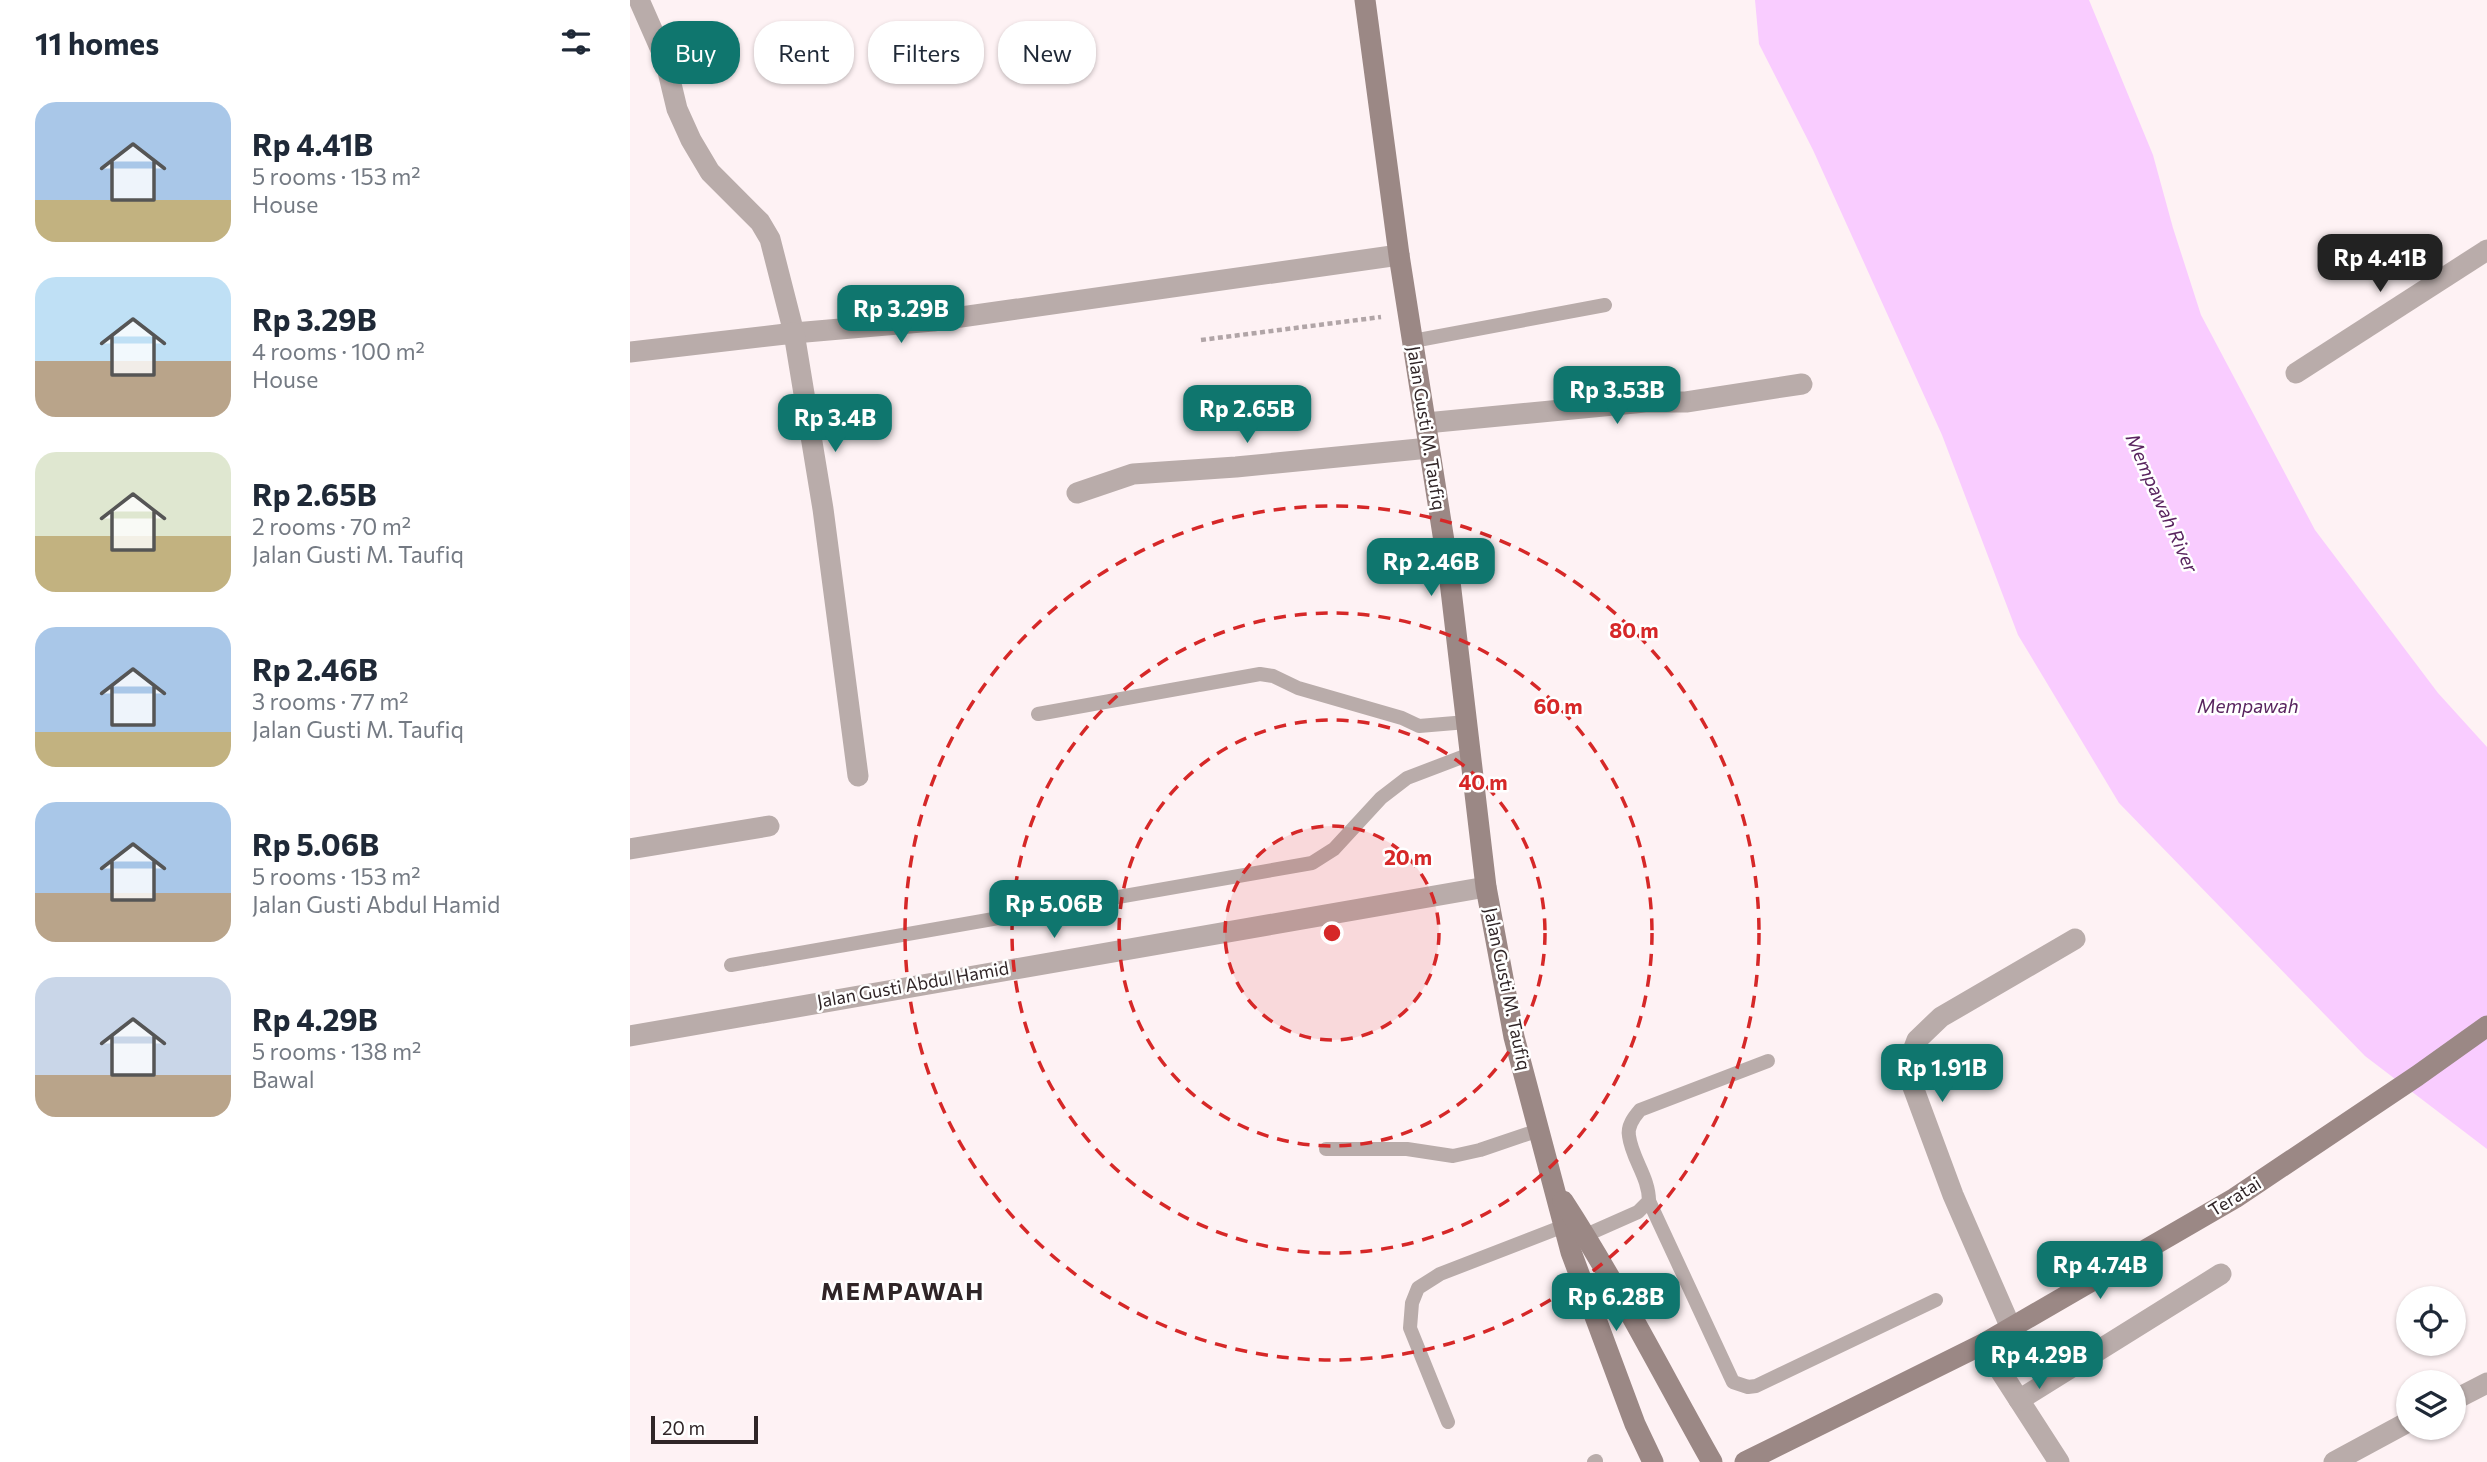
<!DOCTYPE html>
<html lang="en">
<head>
<meta charset="utf-8">
<style>
  :root { --surface:#fff; --page:#f6f6f7; --text:#1f2937; --muted:#747a83; --accent:#0f766e }
  body { margin:0; font-family:Commissioner,sans-serif; background:var(--page); color:var(--text); height:100vh; display:flex; flex-direction:column; font-size:26px; white-space:nowrap }
  * { box-sizing:border-box; margin:0 }
  p { font-size:23px; color:var(--muted) }
  .icon { flex:none; width:38px; height:38px; fill:none; stroke:currentColor; stroke-width:2; stroke-linecap:round; stroke-linejoin:round }
  .map { position:relative; flex:1; overflow:hidden }
  .sheet { display:flex; flex-direction:column; background:var(--surface); width:630px }
  .sheet>* { flex:none }
  .guide { position:absolute; left:21px; top:21px; width:665px; height:63px; display:flex; gap:14px }
  .buttons { position:absolute; left:1766px; top:1286px; display:grid; gap:14px }
  .buttons a { display:grid; place-items:center; width:70px; height:70px; border-radius:50%; background:var(--surface); box-shadow:0 2px 5px #0004; font-size:35px }
  .scale { position:absolute; left:21px; bottom:18px; width:107px; box-sizing:border-box; padding-left:7px; border:4px solid #302527; border-top:0; font-size:19px; line-height:24px; white-space:nowrap; color:#302527; -webkit-text-stroke:5px #fff; paint-order:stroke }
  .price { position:absolute; translate:-50% -60px; padding:0 16px; border-radius:14px; background:var(--accent); color:#fff; font-size:23px; line-height:46px; filter:drop-shadow(0 2px 4px #0008) }
  .price::after { content:''; position:absolute; left:50%; top:42px; width:21px; height:16px; margin-left:-10px; background:inherit; clip-path:polygon(0 0,100% 0,50% 100%) }
  .price.selected { background:#222; color:#fff }
  ul { padding:0; list-style:none }
  li { display:flex; align-items:center; gap:21px; height:175px; padding:0 35px }
  li span { display:grid; place-items:center; flex:none; width:196px; height:140px; border-radius:21px; color:#555 }
  li>.icon { margin-inline-start:auto }
  span .icon { width:84px; height:84px; fill:#fffc; stroke-width:1 }
  li b { font-size:30px }
  h2 { display:flex; justify-content:space-between; align-items:center; height:84px; padding:0 35px; font-size:30px }
  .tag { padding:0 24px; border-radius:28px; background:var(--surface); box-shadow:0 2px 5px #0004; font-size:24px; line-height:63px }
  .tag.selected { background:var(--accent); color:#fff }
  main { display:flex; flex:1; min-height:0 }
  .map>svg:first-child { display:block }
  .water { fill:#f9ccff }
  .lines { fill:none; stroke-linecap:round; stroke-linejoin:round }
  .path { stroke:#b1a5a7; stroke-width:4.5; stroke-dasharray:5 3.5; stroke-linecap:butt }
  .lane { stroke:#b9acaa; stroke-width:14 }
  .street { stroke:#b9acaa; stroke-width:21 }
  .secondary { stroke:#9b8885; stroke-width:21 }
  .ring { fill:none; stroke:#d62828; stroke-width:3.5; stroke-dasharray:12 9 }
  .labels { text-anchor:middle; stroke-width:5; stroke-linejoin:round; paint-order:stroke }
  .street-label { font-size:18px; fill:#302527; stroke:#fff }
  .water-label { font-size:19px; font-style:italic; fill:#59245f; stroke:#fff }
  .district-label { font-size:24px; font-weight:bold; letter-spacing:2px; fill:#302527; stroke:#fff }
  .centre { fill:#d62828; stroke:#fff; stroke-width:3.5 }
  .ring-label { font-size:21px; text-anchor:middle; font-weight:bold; fill:#d62828; stroke:#fff; stroke-width:5; stroke-linejoin:round; paint-order:stroke }
</style>
</head>
<body>
<main>
<section class="sheet">
<h2>11 homes<svg class="icon" aria-label="filters" viewBox="0 0 24 24"><path d="M4 7h16M4 17h16"/><circle cx="9" cy="7" r="2"/><circle cx="15" cy="17" r="2"/></svg></h2>
<ul>
<li><span style="background:linear-gradient(#a9c7e8 70%,#c2b280 0)"><svg class="icon" aria-label="home" viewBox="0 0 24 24"><path d="M3 11l9-7 9 7M6 9v11h12V9"/></svg></span><div><b>Rp 4.41B</b><p>5 rooms · 153 m²</p><p>House</p></div></li>
<li><span style="background:linear-gradient(#bfe0f5 60%,#b9a48a 0)"><svg class="icon" aria-label="home" viewBox="0 0 24 24"><path d="M3 11l9-7 9 7M6 9v11h12V9"/></svg></span><div><b>Rp 3.29B</b><p>4 rooms · 100 m²</p><p>House</p></div></li>
<li><span style="background:linear-gradient(#dfe7d0 60%,#c2b280 0)"><svg class="icon" aria-label="home" viewBox="0 0 24 24"><path d="M3 11l9-7 9 7M6 9v11h12V9"/></svg></span><div><b>Rp 2.65B</b><p>2 rooms · 70 m²</p><p>Jalan Gusti M. Taufiq</p></div></li>
<li><span style="background:linear-gradient(#a9c7e8 75%,#c2b280 0)"><svg class="icon" aria-label="home" viewBox="0 0 24 24"><path d="M3 11l9-7 9 7M6 9v11h12V9"/></svg></span><div><b>Rp 2.46B</b><p>3 rooms · 77 m²</p><p>Jalan Gusti M. Taufiq</p></div></li>
<li><span style="background:linear-gradient(#a9c7e8 65%,#b9a48a 0)"><svg class="icon" aria-label="home" viewBox="0 0 24 24"><path d="M3 11l9-7 9 7M6 9v11h12V9"/></svg></span><div><b>Rp 5.06B</b><p>5 rooms · 153 m²</p><p>Jalan Gusti Abdul Hamid</p></div></li>
<li><span style="background:linear-gradient(#c9d6e8 70%,#b9a48a 0)"><svg class="icon" aria-label="home" viewBox="0 0 24 24"><path d="M3 11l9-7 9 7M6 9v11h12V9"/></svg></span><div><b>Rp 4.29B</b><p>5 rooms · 138 m²</p><p>Bawal</p></div></li>
</ul>
</section>
<div class="map">
<svg width="1857" height="1462" viewBox="0 0 1857 1462">
  <rect width="100%" height="100%" fill="#fef2f4"/>
  <polygon class="water" points="1125,0 1459,0 1523,155 1543,228 1571,315 1685,530 1808,693 1857,747 1857,1149 1735,1056 1489,803 1388,635 1312,435 1183,150 1129,44"/>
  <g class="lines">
    <polyline class="path" points="571,340 751,317"/>
    <g class="lane">
      <polyline points="783,341 975,305"/>
      <polyline points="408,714 630,674 643,676 668,688 772,718 789,726 837,722"/>
      <polyline points="101,965 682,863 704,849 751,798 777,778 840,754"/>
      <polyline points="696,1149 777,1149 823,1156 850,1150 909,1130"/>
      <polyline points="1019,1201 1103,1382 1118,1387 1126,1386 1306,1300"/>
      <path d="M956,1235L1008,1212L1019,1201C1019,1177 1002,1159 999,1136C997,1126 1004,1117 1010,1110L1138,1061"/>
      <polyline points="818,1422 780,1328 782,1303 788,1288 810,1274 934,1226"/>
      <polyline points="964,1462 966,1461"/>
    </g>
    <g class="street">
      <polyline points="9,0 35,59 47,109 61,140 80,172 130,222 140,239 164,333 303,321 769,255"/>
      <polyline points="0,352 164,333 193,509 228,776"/>
      <polyline points="1666,373 1857,250"/>
      <polyline points="796,423 1015,402 1056,402 1172,384"/>
      <polyline points="447,493 503,474 606,467 799,448"/>
      <polyline points="0,849 139,826"/>
      <polyline points="0,1036 856,887"/>
      <polyline points="1381,1328 1323,1195 1280,1079 1281,1056 1287,1040 1311,1017 1445,939"/>
      <polyline points="1353,1344 1429,1462"/>
      <polyline points="1389,1400 1591,1274"/>
      <polyline points="1824,1400 1857,1383"/>
      <polyline points="1704,1462 1778,1422"/>
    </g>
    <g class="secondary">
      <polyline points="735,0 769,255 819,573 856,887 884,1037 941,1252 1005,1424 1023,1462"/>
      <path d="M933,1201C987,1284 1033,1375 1082,1462"/>
      <polyline points="1115,1462 1353,1344 1605,1198 1787,1076 1857,1026"/>
    </g>
  </g>
  <circle cx="702" cy="933" r="107" fill="#d62828" fill-opacity=".12"/>
  <g class="ring">
    <circle cx="702" cy="933" r="107"/>
    <circle cx="702" cy="933" r="213"/>
    <circle cx="702" cy="933" r="320"/>
    <circle cx="702" cy="933" r="427"/>
  </g>
  <g class="labels">
    <g class="street-label">
      <text transform="translate(796 428) rotate(81)" y="6">Jalan Gusti M. Taufiq</text>
      <text transform="translate(283 985) rotate(-10)" y="6">Jalan Gusti Abdul Hamid</text>
      <text transform="translate(877 989) rotate(78)" y="6">Jalan Gusti M. Taufiq</text>
      <text transform="translate(1605 1197) rotate(-32)" y="6">Teratai</text>
    </g>
    <g class="water-label">
      <text transform="translate(1532 503) rotate(66)" y="7">Mempawah River</text>
      <text x="1618" y="713">Mempawah</text>
    </g>
    <g class="district-label">
      <text x="273" y="1300">MEMPAWAH</text>
    </g>
  </g>
  <circle cx="702" cy="933" r="10" class="centre"/>
  <g class="ring-label">
    <text x="1004" y="638">80 m</text>
    <text x="928" y="714">60 m</text>
    <text x="853" y="790">40 m</text>
    <text x="778" y="865">20 m</text>
  </g>
</svg>
<div class="buttons">
<a><svg class="icon" aria-label="locate" viewBox="0 0 24 24"><circle cx="12" cy="12" r="6"/><path d="M12 2v4M12 18v4M2 12h4M18 12h4"/></svg></a>
<a><svg class="icon" aria-label="layers" viewBox="0 0 24 24"><path d="M12 4l9 5-9 5-9-5zM3 14l9 5 9-5"/></svg></a>
</div>
<div class="scale">20 m</div>
<b class="price selected" style="left:1750px;top:294px">Rp 4.41B</b>
<b class="price" style="left:271px;top:345px">Rp 3.29B</b>
<b class="price" style="left:987px;top:426px">Rp 3.53B</b>
<b class="price" style="left:617px;top:445px">Rp 2.65B</b>
<b class="price" style="left:205px;top:454px">Rp 3.4B</b>
<b class="price" style="left:801px;top:598px">Rp 2.46B</b>
<b class="price" style="left:424px;top:940px">Rp 5.06B</b>
<b class="price" style="left:1312px;top:1104px">Rp 1.91B</b>
<b class="price" style="left:1470px;top:1301px">Rp 4.74B</b>
<b class="price" style="left:986px;top:1333px">Rp 6.28B</b>
<b class="price" style="left:1409px;top:1391px">Rp 4.29B</b>
<div class="guide">
<a class="tag selected">Buy</a>
<a class="tag">Rent</a>
<a class="tag">Filters</a>
<a class="tag">New</a>
</div>
</div>
</main>
</body>
</html>
